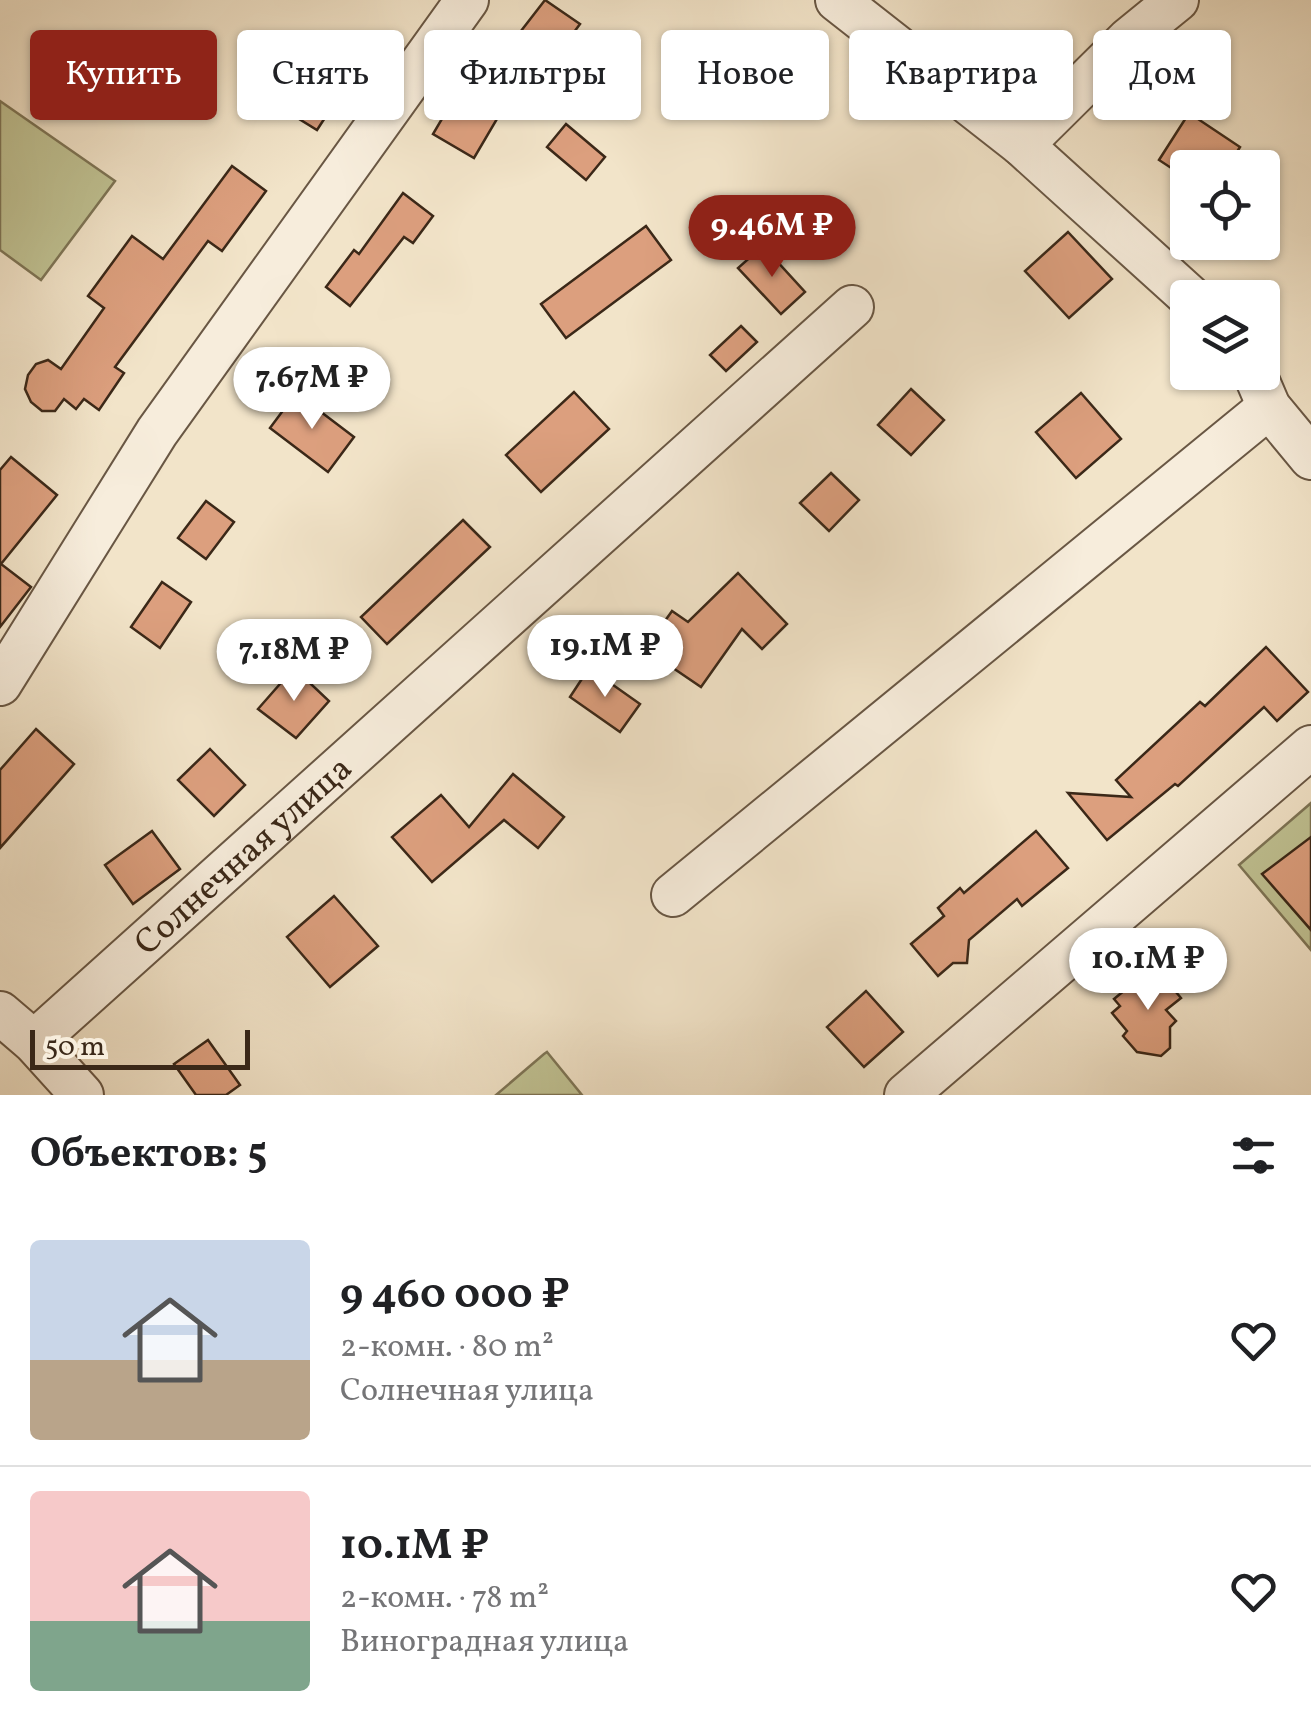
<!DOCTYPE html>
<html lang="ru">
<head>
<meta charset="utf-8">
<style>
  :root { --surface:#fff; --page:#f6f6f6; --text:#202124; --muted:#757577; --line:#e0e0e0; --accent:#8f2418 }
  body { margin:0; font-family:Vollkorn,serif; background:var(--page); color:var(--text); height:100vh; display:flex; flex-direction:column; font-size:38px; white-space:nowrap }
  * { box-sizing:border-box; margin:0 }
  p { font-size:32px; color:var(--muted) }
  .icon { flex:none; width:55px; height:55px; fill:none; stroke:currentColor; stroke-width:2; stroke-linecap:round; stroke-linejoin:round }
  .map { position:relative; height:1095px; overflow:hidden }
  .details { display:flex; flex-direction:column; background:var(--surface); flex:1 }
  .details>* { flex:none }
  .banner { position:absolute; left:30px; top:30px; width:1252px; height:90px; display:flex; gap:20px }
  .fabs { position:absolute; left:1170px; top:150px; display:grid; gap:20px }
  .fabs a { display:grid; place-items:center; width:110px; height:110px; border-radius:10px; background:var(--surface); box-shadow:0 2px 8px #0004; font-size:50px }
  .scale { position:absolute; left:30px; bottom:25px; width:220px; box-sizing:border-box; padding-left:10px; border:5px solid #3b2818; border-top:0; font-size:28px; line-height:35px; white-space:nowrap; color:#3b2818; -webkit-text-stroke:8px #f7eddc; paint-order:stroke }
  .price { position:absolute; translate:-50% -85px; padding:0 22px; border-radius:35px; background:#fff; color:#222; font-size:32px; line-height:65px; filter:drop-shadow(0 2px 5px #0008) }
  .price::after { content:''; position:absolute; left:50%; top:60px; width:30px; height:22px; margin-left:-15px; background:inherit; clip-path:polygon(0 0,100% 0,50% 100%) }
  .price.selected { background:var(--accent); color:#fff }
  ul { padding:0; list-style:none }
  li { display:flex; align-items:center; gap:30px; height:250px; padding:0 30px }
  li+li { border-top:2px solid var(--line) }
  li span { display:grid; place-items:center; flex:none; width:280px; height:200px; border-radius:10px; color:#555 }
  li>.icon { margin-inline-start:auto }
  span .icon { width:120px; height:120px; fill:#fffc; stroke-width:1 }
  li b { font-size:42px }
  h2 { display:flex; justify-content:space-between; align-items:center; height:120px; padding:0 30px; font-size:42px }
  .chip { padding:0 35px; border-radius:10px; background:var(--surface); box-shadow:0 2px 8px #0004; font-size:35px; line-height:90px }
  .chip.selected { background:var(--accent); color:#fff }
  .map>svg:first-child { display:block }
  .green { fill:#c0c293; stroke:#7e7556; stroke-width:2.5 }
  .building { fill:#dc9f7e; stroke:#3b2818; stroke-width:2.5 }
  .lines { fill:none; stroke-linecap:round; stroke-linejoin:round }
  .minor-casing { stroke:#695744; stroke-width:46 }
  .minor { stroke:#f7eddc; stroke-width:42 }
  .labels { text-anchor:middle; stroke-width:8; stroke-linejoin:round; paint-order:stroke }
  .street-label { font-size:35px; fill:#3b2818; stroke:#f7eddc }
</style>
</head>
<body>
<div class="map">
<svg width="1311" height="1095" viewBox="0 0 1311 1095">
  <rect width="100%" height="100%" fill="#f2e4c9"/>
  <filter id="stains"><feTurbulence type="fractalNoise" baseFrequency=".002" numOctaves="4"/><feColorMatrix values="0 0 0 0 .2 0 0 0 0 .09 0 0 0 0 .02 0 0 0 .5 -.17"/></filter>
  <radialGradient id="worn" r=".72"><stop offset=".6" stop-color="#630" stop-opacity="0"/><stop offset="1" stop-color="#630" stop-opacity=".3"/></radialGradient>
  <g class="green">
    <polygon points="0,101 115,181 41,280 0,250"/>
    <polygon points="1311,803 1311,950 1239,865"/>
    <polygon points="547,1052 582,1095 496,1095 544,1054"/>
  </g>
  <g class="building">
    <polygon points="545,0 580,24 549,66 514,40"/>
    <polygon points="318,37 360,64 317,130 275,104"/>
    <polygon points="463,83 504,107 474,158 433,134"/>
    <polygon points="1189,113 1240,147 1227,168 1188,168 1188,179 1159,160"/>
    <polygon points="566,124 605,157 586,180 547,147"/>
    <polygon points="232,166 266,191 222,251 208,241 115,367 124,373 99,410 84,399 76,409 64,399 55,411 42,411 31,402 25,389 28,375 36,364 48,360 61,369 104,308 88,296 132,236 163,259"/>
    <polygon points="403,193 433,216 413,243 404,237 350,306 326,287 354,250 359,254"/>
    <polygon points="646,226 671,260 566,338 541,304"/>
    <polygon points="1068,232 1112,279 1069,318 1025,271"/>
    <polygon points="763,246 805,292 781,314 738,268"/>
    <polygon points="741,326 757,342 726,371 710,355"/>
    <polygon points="911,389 944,420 911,455 878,425"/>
    <polygon points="574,392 609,429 541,492 506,455"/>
    <polygon points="296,393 354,437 328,472 270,428"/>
    <polygon points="1081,393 1121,439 1076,478 1036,432"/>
    <polygon points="11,457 57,495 1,564 31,587 0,627 0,470"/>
    <polygon points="831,473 859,500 829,531 800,503"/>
    <polygon points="206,501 234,522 206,559 178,538"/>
    <polygon points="463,520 490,547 387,644 361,617"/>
    <polygon points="738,573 787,624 762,649 742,629 701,687 645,649 672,611 688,622"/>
    <polygon points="162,582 191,602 160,648 131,627"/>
    <polygon points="1266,647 1308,692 1277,721 1264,707 1178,786 1175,784 1107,840 1068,793 1131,797 1116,780 1200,702 1205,706"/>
    <polygon points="294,668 329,701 296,738 258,709"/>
    <polygon points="589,668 640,704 620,732 570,697"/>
    <polygon points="36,729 74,764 0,848 0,770"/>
    <polygon points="210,749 245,785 214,816 178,780"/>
    <polygon points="513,774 564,817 538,848 504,820 432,882 392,837 441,795 469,827"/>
    <polygon points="152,831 180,869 133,904 105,865"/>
    <polygon points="1036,831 1068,868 1022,906 1017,899 969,940 967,963 953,963 938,976 911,944 944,916 938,908 960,888 964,893"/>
    <polygon points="1311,837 1311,930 1262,874"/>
    <polygon points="334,896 378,946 330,987 287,937"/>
    <polygon points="1154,966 1181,998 1166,1010 1176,1021 1170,1027 1170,1048 1161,1056 1137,1052 1123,1036 1127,1031 1112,1013 1120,1006 1114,999"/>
    <polygon points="866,991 903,1032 864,1067 827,1027"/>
    <polygon points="208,1040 240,1085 226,1095 196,1095 174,1064"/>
  </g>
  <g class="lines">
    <defs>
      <g id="minor">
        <polyline points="837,0 1022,145 1191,298"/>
        <polyline points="1022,145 1129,39 1177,0"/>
        <polyline points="1254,372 1269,407 1311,458"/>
        <polyline points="0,684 157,432 467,0"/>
        <polyline points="673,895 1269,407"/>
        <polyline points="0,1013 34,1042 82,1095"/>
        <path id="s1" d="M34,1042L852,307"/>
        <polyline points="906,1095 1311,747"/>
      </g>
    </defs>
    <use href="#minor" class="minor-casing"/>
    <use href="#minor" class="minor"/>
  </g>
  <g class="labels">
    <g class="street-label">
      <text dy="12" stroke="none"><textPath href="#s1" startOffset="280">Солнечная улица</textPath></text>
    </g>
  </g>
  <rect width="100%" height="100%" filter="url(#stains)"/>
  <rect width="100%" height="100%" fill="url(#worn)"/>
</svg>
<div class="fabs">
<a><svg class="icon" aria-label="locate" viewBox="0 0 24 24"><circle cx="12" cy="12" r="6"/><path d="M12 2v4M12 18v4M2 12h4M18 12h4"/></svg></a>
<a><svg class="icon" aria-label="layers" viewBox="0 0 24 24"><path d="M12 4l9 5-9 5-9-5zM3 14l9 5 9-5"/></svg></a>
</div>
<div class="scale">50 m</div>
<b class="price selected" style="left:772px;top:280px">9.46M ₽</b>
<b class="price" style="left:312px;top:432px">7.67M ₽</b>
<b class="price" style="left:605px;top:700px">19.1M ₽</b>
<b class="price" style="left:294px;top:704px">7.18M ₽</b>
<b class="price" style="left:1148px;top:1013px">10.1M ₽</b>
<div class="banner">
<a class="chip selected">Купить</a>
<a class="chip">Снять</a>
<a class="chip">Фильтры</a>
<a class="chip">Новое</a>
<a class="chip">Квартира</a>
<a class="chip">Дом</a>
</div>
</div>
<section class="details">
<h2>Объектов: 5<svg class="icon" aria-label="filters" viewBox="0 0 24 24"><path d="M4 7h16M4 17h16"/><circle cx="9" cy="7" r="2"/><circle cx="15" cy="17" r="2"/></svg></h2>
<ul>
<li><span style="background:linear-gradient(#c9d6e8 60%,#b9a48a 0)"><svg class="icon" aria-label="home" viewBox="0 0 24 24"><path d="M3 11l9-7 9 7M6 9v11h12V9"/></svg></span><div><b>9 460 000 ₽</b><p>2-комн. · 80 m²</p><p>Солнечная улица</p></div><svg class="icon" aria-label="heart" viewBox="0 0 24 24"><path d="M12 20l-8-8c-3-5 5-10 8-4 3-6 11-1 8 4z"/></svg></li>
<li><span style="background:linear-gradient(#f6c9c9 65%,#7fa58c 0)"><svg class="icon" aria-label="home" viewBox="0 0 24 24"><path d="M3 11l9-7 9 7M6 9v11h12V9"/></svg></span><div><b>10.1M ₽</b><p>2-комн. · 78 m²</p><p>Виноградная улица</p></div><svg class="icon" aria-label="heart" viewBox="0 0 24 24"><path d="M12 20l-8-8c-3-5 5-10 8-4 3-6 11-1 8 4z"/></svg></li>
</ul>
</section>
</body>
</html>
